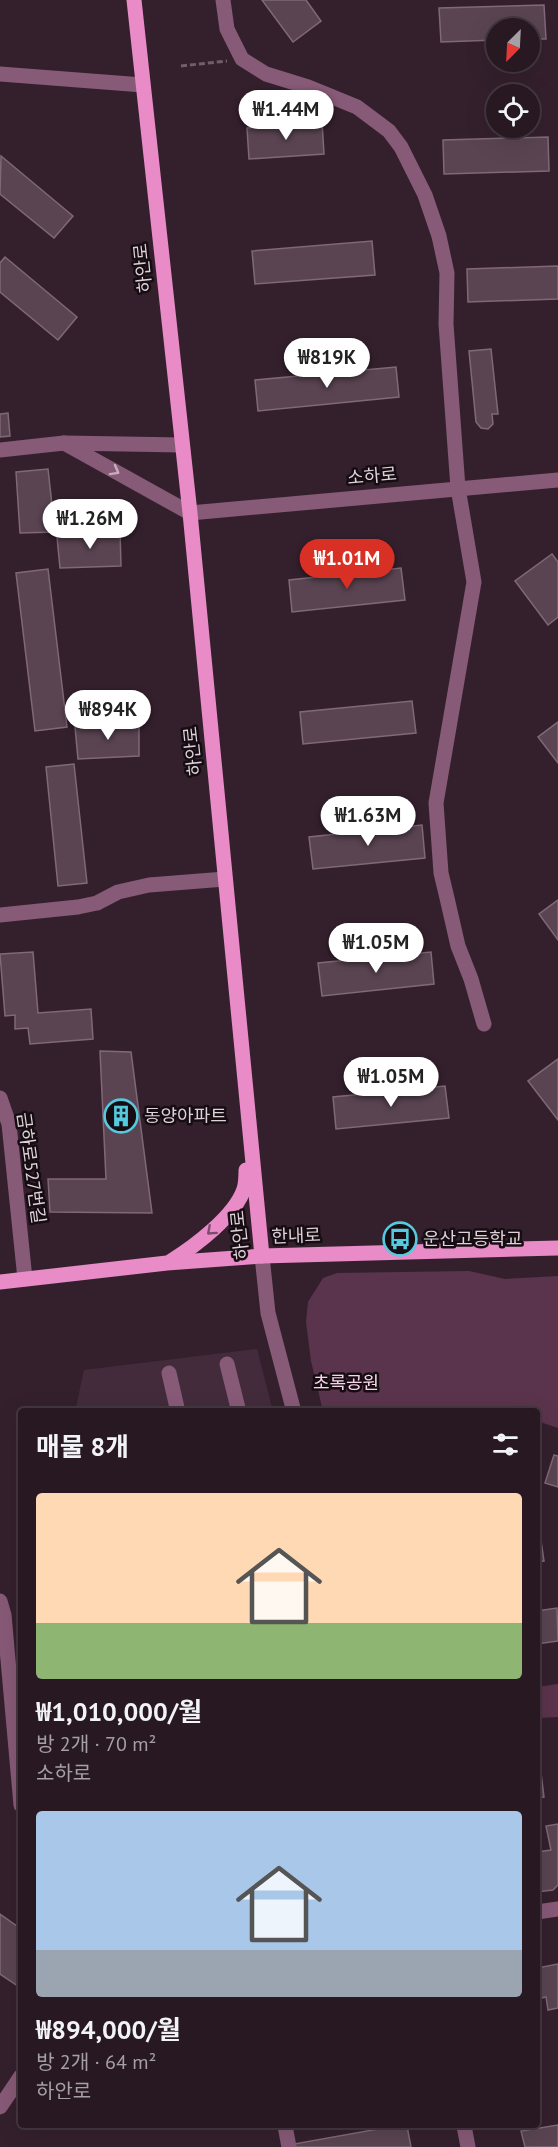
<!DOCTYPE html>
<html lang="ko">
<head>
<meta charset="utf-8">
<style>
  :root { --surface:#271822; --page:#2f212a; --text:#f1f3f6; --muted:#a4a0a5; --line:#433740; --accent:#d93025 }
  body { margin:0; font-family:"PT Sans","Noto Sans KR",sans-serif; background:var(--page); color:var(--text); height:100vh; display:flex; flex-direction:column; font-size:22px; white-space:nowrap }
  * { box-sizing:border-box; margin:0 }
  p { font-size:20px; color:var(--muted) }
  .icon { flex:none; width:33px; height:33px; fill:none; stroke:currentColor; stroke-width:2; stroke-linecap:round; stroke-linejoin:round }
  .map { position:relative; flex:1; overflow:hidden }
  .drawer { position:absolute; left:18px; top:1408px; width:522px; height:720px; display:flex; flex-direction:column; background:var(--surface); border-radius:6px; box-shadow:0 6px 24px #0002,0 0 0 2px var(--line) }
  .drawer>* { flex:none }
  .needle { width:39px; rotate:204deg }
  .tools { position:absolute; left:486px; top:18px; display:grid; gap:12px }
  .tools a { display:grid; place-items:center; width:54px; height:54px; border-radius:50%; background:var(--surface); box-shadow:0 6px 24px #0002,0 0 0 2px var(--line); font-size:30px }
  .price { position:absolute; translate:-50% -51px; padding:0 14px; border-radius:21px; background:#fff; color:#222; font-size:20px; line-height:39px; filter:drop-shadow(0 2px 3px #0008) }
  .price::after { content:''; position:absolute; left:50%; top:36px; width:18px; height:14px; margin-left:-9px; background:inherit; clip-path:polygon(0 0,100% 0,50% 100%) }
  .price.on { background:var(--accent); color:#fff }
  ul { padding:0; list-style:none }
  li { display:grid; align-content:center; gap:12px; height:318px; padding:0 18px }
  li span { display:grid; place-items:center; height:186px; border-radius:6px; color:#555 }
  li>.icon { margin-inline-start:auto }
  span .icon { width:108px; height:108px; fill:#fffc; stroke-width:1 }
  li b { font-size:26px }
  h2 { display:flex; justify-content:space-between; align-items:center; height:72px; padding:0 18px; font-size:26px }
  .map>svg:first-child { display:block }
  .built { fill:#432b3b }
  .green { fill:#5a344c }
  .building { fill:#5a4452; stroke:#806877; stroke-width:1.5 }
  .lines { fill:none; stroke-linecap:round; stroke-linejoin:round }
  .path { stroke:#705e69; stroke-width:3; stroke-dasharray:6 3; stroke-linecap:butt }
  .minor { stroke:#875a77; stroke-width:15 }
  .major { stroke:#e88bc7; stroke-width:15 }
  .oneway { stroke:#c4adbc }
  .oneway2 { stroke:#7f4c6d }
  .labels { text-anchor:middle; stroke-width:5; stroke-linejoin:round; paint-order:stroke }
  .street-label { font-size:18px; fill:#ded1d9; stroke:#160d13 }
  .poi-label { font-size:18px; fill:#ded1d9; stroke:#160d13; text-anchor:start }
  .park-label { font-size:18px; fill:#fad4eb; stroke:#160d13 }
</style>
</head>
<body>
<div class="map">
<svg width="558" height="2147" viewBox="0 0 558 2147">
  <rect width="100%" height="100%" fill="#34202d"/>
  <polygon class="built" points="257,1349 273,1411 75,1412 84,1370"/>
  <g class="green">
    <polygon points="469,1271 505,1279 558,1276 558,1428 537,1421 537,1412 323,1411 311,1361 306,1322 308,1302 323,1278 337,1273"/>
    <polygon points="558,1684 558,1717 537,1718 537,1687"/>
  </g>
  <g class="building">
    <polygon points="262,0 306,0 321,21 293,42"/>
    <polygon points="544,5 546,39 530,39 530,28 496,28 496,40 441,42 439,8"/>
    <polygon points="322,122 324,154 249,159 247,128"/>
    <polygon points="548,137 549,171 444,174 443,140"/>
    <polygon points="1,156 73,216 54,238 0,194"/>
    <polygon points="372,241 375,275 255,284 252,251"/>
    <polygon points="5,257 77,317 58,340 0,292 0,263"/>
    <polygon points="558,266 558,299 468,302 467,269"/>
    <polygon points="491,349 498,414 492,414 493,424 488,429 481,428 476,422 469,351"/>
    <polygon points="396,367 399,397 258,411 255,380"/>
    <polygon points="8,413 10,436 0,437 0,414"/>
    <polygon points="48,469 55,532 20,533 16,472"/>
    <polygon points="120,531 121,566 60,568 57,537"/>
    <polygon points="552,554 558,562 558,617 548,625 515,581"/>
    <polygon points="401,568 405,600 292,612 289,580"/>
    <polygon points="48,569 67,727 35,731 16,573"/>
    <polygon points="412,701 416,733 303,744 300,712"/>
    <polygon points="139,721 139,756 78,759 75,727"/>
    <polygon points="558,722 558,763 538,737"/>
    <polygon points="74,764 87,883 58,886 46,767"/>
    <polygon points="422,825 425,858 313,869 309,837"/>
    <polygon points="558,900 558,940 539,914"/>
    <polygon points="33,952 38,1013 91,1009 93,1039 30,1044 28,1028 15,1029 15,1015 5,1016 0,954"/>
    <polygon points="431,952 434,984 322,996 318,963"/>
    <polygon points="100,1051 131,1052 152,1213 50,1212 48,1179 106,1179"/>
    <polygon points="558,1059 558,1120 528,1081"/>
    <polygon points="445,1086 449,1118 336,1129 333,1097"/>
    <polygon points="554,1455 558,1456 558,1487 545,1483"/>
    <polygon points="537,1527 539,1527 544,1561 537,1562"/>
    <polygon points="557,1608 558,1641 537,1644 537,1611"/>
    <polygon points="540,1765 544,1797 537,1798 537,1766"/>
    <polygon points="558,1824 558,1885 553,1890 537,1892 537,1852 551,1850 546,1826"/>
    <polygon points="0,1914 21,1929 21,1988 0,1974"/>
    <polygon points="558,1964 558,2008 548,2010 546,1997 537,1999 537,1968"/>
    <polygon points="558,2125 558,2147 525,2147 521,2131"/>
    <polygon points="395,2126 407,2126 411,2147 295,2147 294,2144"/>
  </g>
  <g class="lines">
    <polyline class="path" points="181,66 227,61"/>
    <g class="minor">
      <polyline points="223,0 227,29 242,59 266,74 308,87 357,107 389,131 401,147 425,195 439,236 447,273 446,324 458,488 474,582 436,803 441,873 447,898 458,946 471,979 484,1024"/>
      <polyline points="0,74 143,85"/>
      <polyline points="64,443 190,513 558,480"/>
      <polyline points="0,450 64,443 182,445"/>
      <polyline points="0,915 78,907 97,903 118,892 149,885 225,879"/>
      <polyline points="0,1098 9,1124 25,1279"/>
      <polyline points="262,1256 268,1313 294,1412"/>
      <polyline points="227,1364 239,1412"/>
      <polyline points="169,1373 178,1412"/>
      <polyline points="0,1601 4,1615 21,1805"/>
      <polyline points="537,1912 558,1909"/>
      <polyline points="0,2107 21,2076"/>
      <polyline points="285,2126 289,2147"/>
      <polyline points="464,2126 468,2147"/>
    </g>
    <g class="major">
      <polyline points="134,0 190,513 262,1256"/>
      <path d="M171,1261C195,1246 235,1216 244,1189C246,1183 246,1176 246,1170"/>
      <polyline points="0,1282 167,1263 262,1256 558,1248"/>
    </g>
  </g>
  <defs><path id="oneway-chevron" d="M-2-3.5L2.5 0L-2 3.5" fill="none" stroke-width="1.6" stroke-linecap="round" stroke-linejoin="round" transform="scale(1.5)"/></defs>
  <use class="oneway" href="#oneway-chevron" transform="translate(115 471) rotate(29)"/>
  <use class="oneway2" href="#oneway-chevron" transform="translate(211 1231) rotate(138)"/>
  <defs>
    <symbol id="building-ring" viewBox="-11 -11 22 22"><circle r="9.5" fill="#160d13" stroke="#55cadf" stroke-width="1.5"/><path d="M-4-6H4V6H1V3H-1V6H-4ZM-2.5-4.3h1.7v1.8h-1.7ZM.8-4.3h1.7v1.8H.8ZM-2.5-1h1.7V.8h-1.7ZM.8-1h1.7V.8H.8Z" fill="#55cadf"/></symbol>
    <symbol id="bus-ring" viewBox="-11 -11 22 22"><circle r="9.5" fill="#160d13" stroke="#55cadf" stroke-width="1.5"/><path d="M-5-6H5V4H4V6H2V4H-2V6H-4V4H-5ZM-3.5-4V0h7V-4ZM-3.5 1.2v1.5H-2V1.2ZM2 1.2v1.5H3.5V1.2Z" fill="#55cadf"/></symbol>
  </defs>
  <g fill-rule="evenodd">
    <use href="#building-ring" x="102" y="1097" width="38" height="38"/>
    <use href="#bus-ring" x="381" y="1220" width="38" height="38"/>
  </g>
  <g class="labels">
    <g class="street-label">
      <text transform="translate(143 268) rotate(-96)" y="6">하안로</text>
      <text transform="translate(372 476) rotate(-5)" y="6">소하로</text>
      <text transform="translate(193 751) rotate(-96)" y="6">하안로</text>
      <text transform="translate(31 1168) rotate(82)" y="6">금하로527번길</text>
      <text transform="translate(240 1235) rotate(-96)" y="6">하안로</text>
      <text transform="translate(296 1236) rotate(-2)" y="6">한내로</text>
    </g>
    <g class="poi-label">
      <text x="144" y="1122">동양아파트</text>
      <text x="423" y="1245">운산고등학교</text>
    </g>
    <g class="park-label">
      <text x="346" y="1389">초록공원</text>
    </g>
  </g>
</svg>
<div class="tools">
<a><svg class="needle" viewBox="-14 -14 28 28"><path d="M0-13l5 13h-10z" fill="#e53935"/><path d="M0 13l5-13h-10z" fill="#a4a0a5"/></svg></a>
<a><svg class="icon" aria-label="locate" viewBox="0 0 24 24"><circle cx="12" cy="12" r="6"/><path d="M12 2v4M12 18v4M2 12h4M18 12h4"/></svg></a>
</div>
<b class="price" style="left:286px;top:141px">₩1.44M</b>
<b class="price" style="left:327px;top:389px">₩819K</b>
<b class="price" style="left:90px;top:550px">₩1.26M</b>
<b class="price on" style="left:347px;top:590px">₩1.01M</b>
<b class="price" style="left:108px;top:741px">₩894K</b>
<b class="price" style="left:368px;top:847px">₩1.63M</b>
<b class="price" style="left:376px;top:974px">₩1.05M</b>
<b class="price" style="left:391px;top:1108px">₩1.05M</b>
<section class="drawer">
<h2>매물 8개<svg class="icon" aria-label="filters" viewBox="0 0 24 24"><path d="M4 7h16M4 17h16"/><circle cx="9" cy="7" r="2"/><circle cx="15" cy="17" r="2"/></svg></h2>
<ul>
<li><span style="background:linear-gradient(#ffd9b3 70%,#8fb573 0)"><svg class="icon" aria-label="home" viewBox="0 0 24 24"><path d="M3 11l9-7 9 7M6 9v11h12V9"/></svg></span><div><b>₩1,010,000/월</b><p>방 2개 · 70 m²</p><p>소하로</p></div></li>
<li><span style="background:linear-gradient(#a9c7e8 75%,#9aa5b1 0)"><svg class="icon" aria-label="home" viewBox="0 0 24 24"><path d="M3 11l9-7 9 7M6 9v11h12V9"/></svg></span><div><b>₩894,000/월</b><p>방 2개 · 64 m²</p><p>하안로</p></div></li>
</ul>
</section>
</div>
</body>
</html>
